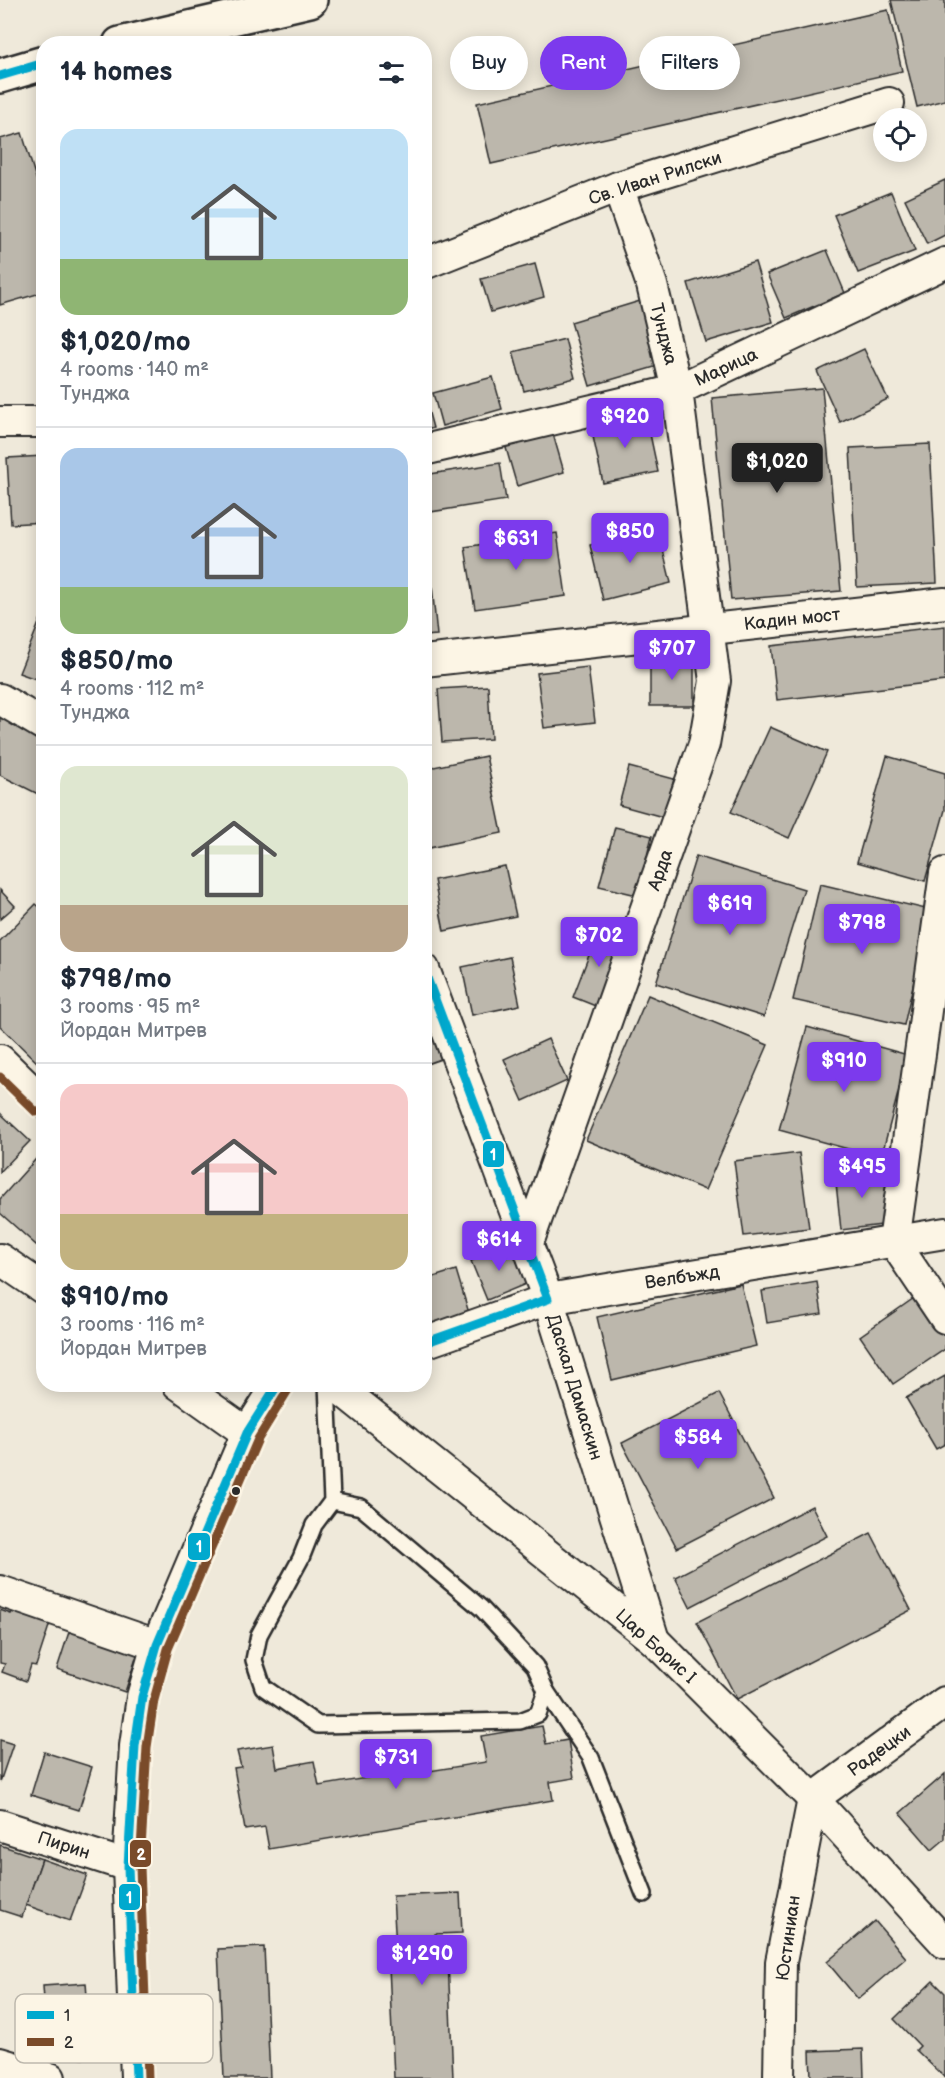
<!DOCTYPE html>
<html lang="en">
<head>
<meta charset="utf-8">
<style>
  :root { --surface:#fff; --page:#f2f2f3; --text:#1f2937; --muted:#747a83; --line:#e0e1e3; --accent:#7c3aed }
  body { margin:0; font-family:"Balsamiq Sans",sans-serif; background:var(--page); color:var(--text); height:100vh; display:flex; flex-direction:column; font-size:22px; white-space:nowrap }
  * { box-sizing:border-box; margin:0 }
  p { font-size:20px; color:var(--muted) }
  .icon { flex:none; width:33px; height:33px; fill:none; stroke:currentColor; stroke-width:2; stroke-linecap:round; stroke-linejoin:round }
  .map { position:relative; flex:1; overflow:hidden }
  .details { position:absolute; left:36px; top:36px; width:396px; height:1356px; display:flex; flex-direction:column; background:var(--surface); border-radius:24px; box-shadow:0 3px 15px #0003 }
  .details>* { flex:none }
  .banner { position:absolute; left:450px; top:36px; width:405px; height:54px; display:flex; gap:12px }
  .tools { position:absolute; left:873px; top:108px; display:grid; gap:12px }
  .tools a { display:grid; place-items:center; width:54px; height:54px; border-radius:50%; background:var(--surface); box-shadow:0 3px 15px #0003; font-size:30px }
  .price { position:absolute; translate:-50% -51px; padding:0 14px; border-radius:6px; background:var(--accent); color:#fff; font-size:20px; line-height:39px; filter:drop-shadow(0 2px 3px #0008) }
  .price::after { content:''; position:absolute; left:50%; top:36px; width:18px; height:14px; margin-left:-9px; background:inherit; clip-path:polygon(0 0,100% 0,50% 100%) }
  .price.on { background:#222; color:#fff }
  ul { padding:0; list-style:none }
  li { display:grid; align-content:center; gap:12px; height:318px; padding:0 24px }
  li+li { border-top:2px solid var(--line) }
  li span { display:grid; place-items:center; height:186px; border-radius:18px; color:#555 }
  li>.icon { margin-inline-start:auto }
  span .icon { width:108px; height:108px; fill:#fffc; stroke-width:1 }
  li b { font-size:26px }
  h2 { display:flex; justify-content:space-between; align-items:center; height:72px; padding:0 24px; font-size:26px }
  .pill { padding:0 21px; border-radius:27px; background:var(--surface); box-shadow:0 3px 15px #0003; font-size:21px; line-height:54px }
  .pill.on { background:var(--accent); color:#fff }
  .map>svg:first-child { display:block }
  .building { fill:#bcb7ac; stroke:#2b2b2b; stroke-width:1.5 }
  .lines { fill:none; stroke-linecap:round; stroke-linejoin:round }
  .lane-casing { stroke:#2b2b2b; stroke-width:20 }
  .street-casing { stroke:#2b2b2b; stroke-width:34 }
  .secondary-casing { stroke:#2b2b2b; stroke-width:38 }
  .lane { stroke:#fcf5e5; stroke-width:15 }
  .street { stroke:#fcf5e5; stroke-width:30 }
  .secondary { stroke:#fcf5e5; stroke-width:33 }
  .bus-1-casing { stroke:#fcf5e5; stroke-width:14 }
  .bus-2-casing { stroke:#fcf5e5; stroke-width:14 }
  .bus-1 { stroke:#00a9ce; stroke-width:9 }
  .bus-2 { stroke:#7a4b2a; stroke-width:9 }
  .bus-dot { fill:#2b2b2b; stroke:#fcf5e5; stroke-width:2 }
  .labels { text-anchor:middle; stroke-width:4.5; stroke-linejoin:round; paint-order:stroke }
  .street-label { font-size:18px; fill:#2b2b2b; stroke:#fcf5e5 }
  .key { fill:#fcf5e5; stroke:#bdb8ad; stroke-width:1.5 }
  .key-label { font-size:16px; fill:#2b2b2b }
  .line-badge { stroke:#fcf5e5; stroke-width:2 }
  .badge-label { font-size:16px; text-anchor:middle; font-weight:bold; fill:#fff }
</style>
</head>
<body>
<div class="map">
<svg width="945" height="2078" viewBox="0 0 945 2078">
  <rect width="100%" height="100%" fill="#efe9da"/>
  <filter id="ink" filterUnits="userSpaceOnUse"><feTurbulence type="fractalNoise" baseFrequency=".0167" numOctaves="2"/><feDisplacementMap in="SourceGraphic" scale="12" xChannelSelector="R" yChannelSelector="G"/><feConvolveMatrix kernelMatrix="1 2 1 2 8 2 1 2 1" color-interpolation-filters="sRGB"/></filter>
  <g filter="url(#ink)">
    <g class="building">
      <polygon points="891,0 945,0 945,100 917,107"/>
      <polygon points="888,10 902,71 491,164 477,103"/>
      <polygon points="22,133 44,204 44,292 0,305 0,139"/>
      <polygon points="945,180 945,235 927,244 905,199"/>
      <polygon points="891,192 915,251 858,273 834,215"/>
      <polygon points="827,250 845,293 786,318 767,274"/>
      <polygon points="755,262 773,322 706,342 688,283"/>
      <polygon points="535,264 544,297 491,312 481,279"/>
      <polygon points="640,301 658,366 590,386 571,322"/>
      <polygon points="565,339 575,378 524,391 513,352"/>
      <polygon points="864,349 888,399 840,422 817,371"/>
      <polygon points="493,377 502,409 442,426 433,393"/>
      <polygon points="822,388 841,591 731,600 712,398"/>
      <polygon points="424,395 433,428 424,431"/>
      <polygon points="646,415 658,472 603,483 591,427"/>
      <polygon points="551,427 564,472 517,486 504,441"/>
      <polygon points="930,444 937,583 857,587 850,448"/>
      <polygon points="44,456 44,522 11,524 7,458"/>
      <polygon points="500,463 506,500 424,513 424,475"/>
      <polygon points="658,529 671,583 603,600 590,545"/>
      <polygon points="557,533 566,596 475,609 465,547"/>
      <polygon points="431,576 437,635 424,636 424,577"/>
      <polygon points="43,613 44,613 44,682 19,673"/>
      <polygon points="945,626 945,681 777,700 771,646"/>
      <polygon points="650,655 694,656 694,706 650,706"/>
      <polygon points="588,667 595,722 544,728 537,673"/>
      <polygon points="488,686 491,739 442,742 438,689"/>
      <polygon points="0,717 44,739 44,797 0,775"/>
      <polygon points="770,727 827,752 789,838 731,812"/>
      <polygon points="486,756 502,833 424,849 424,769"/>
      <polygon points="887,756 945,773 945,810 925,881 857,862"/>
      <polygon points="629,767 674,779 663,817 619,805"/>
      <polygon points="615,827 652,836 637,895 599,886"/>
      <polygon points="696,856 804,889 764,1017 656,983"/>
      <polygon points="505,866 516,916 444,931 434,880"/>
      <polygon points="820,884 930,910 904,1025 793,1000"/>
      <polygon points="0,890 15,906 0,919"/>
      <polygon points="36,904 44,911 42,1067 0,1026 0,941"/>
      <polygon points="599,929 624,939 598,1007 573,997"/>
      <polygon points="510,957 520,1005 472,1015 462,967"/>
      <polygon points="648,995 768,1045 705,1190 586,1140"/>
      <polygon points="424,1012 441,1059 424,1065"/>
      <polygon points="807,1027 908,1055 881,1158 779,1130"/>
      <polygon points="548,1039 567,1081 523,1101 504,1059"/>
      <polygon points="0,1113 30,1141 0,1172"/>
      <polygon points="44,1150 44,1252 0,1213 0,1199"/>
      <polygon points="799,1153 809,1228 744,1236 734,1161"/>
      <polygon points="884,1169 890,1224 841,1230 835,1174"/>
      <polygon points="512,1244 528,1283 487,1300 471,1261"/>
      <polygon points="456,1270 469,1313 424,1327 424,1280"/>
      <polygon points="817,1282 822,1314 767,1323 762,1291"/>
      <polygon points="741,1284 756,1346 612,1380 597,1317"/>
      <polygon points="917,1296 945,1336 945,1349 893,1384 860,1336"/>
      <polygon points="945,1376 945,1444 936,1449 906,1398"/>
      <polygon points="719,1393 774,1498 677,1548 622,1443"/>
      <polygon points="812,1506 827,1536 690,1607 675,1577"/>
      <polygon points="871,1533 911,1610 737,1699 697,1622"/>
      <polygon points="14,1607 51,1620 36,1666 31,1665 26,1681 2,1672 5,1664 0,1663 0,1610 11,1614"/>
      <polygon points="70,1629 138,1652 125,1692 57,1669"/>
      <polygon points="542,1726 546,1744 568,1740 574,1778 550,1782 553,1800 269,1849 265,1827 245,1830 234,1768 241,1767 237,1751 273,1745 277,1768 314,1761 319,1786 385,1775 383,1762 414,1756 417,1773 486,1762 481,1736"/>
      <polygon points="0,1740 13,1744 0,1782"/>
      <polygon points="44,1752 92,1767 79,1810 31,1795"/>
      <polygon points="945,1774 945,1839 932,1850 900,1813"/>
      <polygon points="0,1845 42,1859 22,1917 0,1910"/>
      <polygon points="42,1859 87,1875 70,1921 26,1905"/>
      <polygon points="460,1893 462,1933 435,1934 436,1957 448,1960 453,2078 394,2078 389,1966 397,1965 393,1896"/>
      <polygon points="875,1921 906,1958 858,1999 827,1962"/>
      <polygon points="264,1947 270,2078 224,2078 218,1949"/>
      <polygon points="933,1981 945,1993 945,2078 916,2050 920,2046 894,2019"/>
      <polygon points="86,1983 90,2037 83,2059 41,2048 46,2029 43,1986"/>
      <polygon points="863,2049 864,2078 811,2078 810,2051"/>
    </g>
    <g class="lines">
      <defs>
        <g id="lane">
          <polyline points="327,1384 332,1501 314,1525 301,1558 259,1635 254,1660 263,1687 318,1725 520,1721 538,1714 546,1691 535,1666 481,1608 361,1507 332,1501"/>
          <polyline points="546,1691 591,1758 644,1894"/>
        </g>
        <g id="street">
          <polyline points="424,264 618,187 889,103"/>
          <polyline points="0,422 44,422"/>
          <polyline points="424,450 677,390 945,263"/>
          <polyline points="424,661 945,603"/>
          <polyline points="0,699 44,725"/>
          <polyline points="945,873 894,1242 945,1318"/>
          <polyline points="424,969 548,1299 654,1640"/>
          <polyline points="0,1060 44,1103"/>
          <polyline points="528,1243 704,744 715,681 677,390 652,285 618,187"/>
          <polyline points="0,1259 44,1289"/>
          <polyline points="424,1343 548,1299 945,1233"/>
          <polyline points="178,1384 247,1433"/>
          <polyline points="334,1384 654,1640 813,1799 945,1943"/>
          <polyline points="0,1591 157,1645"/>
          <polyline points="0,1825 128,1866"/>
          <polyline points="0,2063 50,2078"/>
          <polyline points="136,2078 128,1866 135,1746 142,1697 157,1645 247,1433 278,1384"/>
          <polyline points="779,2078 781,1962 813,1799 945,1702"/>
        </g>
        <g id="secondary">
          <polyline points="120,44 310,0"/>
          <polyline points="0,76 44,63"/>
        </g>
      </defs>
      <use href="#lane" class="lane-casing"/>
      <use href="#street" class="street-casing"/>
      <use href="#secondary" class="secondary-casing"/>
      <use href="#lane" class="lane"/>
      <use href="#street" class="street"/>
      <use href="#secondary" class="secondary"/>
      <defs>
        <g id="bus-1">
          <polyline points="0,76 44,63"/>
          <polyline points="424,970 548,1299 424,1343"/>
          <polyline points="136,2078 128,1866 135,1746 142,1697 157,1645 247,1433 278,1384"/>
        </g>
        <g id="bus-2">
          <polyline points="0,1077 36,1112"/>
          <polyline points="148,2078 140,1866 147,1747 154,1700 168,1649 258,1439 288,1390"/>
        </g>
      </defs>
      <use href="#bus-1" class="bus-1-casing"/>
      <use href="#bus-2" class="bus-2-casing"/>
      <use href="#bus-1" class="bus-1"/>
      <use href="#bus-2" class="bus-2"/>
    </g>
  </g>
  <circle class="bus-dot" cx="236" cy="1491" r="5"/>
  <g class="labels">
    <g class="street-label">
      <text transform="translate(655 178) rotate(-18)" y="6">Св. Иван Рилски</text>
      <text transform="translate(664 334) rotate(76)" y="6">Тунджа</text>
      <text transform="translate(726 367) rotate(-25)" y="6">Марица</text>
      <text transform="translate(792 619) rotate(-6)" y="6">Кадин мост</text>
      <text transform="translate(660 870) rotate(-71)" y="6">Арда</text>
      <text transform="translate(682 1277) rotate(-9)" y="6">Велбъжд</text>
      <text transform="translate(575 1387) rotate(73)" y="6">Даскал Дамаскин</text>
      <text transform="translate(656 1646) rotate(42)" y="6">Цар Борис I</text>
      <text transform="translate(879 1751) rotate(-36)" y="6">Радецки</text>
      <text transform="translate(64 1845) rotate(18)" y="6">Пирин</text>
      <text transform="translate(788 1938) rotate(-82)" y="6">Юстиниан</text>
    </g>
  </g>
  <rect x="15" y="1994" width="198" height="69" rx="9" class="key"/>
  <rect x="27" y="2011" width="27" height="8" fill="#00a9ce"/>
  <rect x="27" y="2038" width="27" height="8" fill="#7a4b2a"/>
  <g class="key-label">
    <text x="64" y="2021">1</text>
    <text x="64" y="2048">2</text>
  </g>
  <g class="line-badge">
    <rect x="482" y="1140" width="23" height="28" rx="6" fill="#00a9ce"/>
    <rect x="187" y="1532" width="24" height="29" rx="6" fill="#00a9ce"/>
    <rect x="129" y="1839" width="23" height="29" rx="6" fill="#7a4b2a"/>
    <rect x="118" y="1883" width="23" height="28" rx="6" fill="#00a9ce"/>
  </g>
  <g class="badge-label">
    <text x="493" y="1160">1</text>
    <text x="199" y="1552">1</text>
    <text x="141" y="1860">2</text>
    <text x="129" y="1903">1</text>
  </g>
</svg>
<div class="tools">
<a><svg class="icon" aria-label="locate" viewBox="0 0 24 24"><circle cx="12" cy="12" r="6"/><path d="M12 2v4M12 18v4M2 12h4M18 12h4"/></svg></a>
</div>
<b class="price" style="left:625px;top:449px">$920</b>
<b class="price on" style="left:777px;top:494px">$1,020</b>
<b class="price" style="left:630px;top:564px">$850</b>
<b class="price" style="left:516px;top:571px">$631</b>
<b class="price" style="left:672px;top:681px">$707</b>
<b class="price" style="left:730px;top:936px">$619</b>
<b class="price" style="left:862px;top:955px">$798</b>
<b class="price" style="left:599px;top:968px">$702</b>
<b class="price" style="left:844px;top:1093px">$910</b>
<b class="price" style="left:862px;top:1199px">$495</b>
<b class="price" style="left:499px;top:1272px">$614</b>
<b class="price" style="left:698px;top:1470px">$584</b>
<b class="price" style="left:396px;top:1790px">$731</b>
<b class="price" style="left:422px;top:1986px">$1,290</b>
<div class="banner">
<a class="pill">Buy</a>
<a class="pill on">Rent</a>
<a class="pill">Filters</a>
</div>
<section class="details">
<h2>14 homes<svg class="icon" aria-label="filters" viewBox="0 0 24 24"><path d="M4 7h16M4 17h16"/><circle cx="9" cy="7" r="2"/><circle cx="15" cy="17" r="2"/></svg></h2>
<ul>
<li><span style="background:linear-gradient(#bfe0f5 70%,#8fb573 0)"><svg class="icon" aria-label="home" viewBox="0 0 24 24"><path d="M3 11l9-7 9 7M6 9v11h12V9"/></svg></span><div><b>$1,020/mo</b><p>4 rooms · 140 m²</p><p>Тунджа</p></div></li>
<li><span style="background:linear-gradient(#a9c7e8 75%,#8fb573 0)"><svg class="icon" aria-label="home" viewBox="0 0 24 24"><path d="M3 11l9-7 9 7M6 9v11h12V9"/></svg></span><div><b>$850/mo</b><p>4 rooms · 112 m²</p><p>Тунджа</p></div></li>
<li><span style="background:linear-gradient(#dfe7d0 75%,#b9a48a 0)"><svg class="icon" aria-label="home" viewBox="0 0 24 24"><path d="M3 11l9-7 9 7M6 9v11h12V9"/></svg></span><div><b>$798/mo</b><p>3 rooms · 95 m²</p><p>Йордан Митрев</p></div></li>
<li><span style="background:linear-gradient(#f6c9c9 70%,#c2b280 0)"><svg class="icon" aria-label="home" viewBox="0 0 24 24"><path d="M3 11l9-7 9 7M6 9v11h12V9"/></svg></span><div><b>$910/mo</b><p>3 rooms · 116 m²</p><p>Йордан Митрев</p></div></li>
</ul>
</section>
</div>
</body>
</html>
